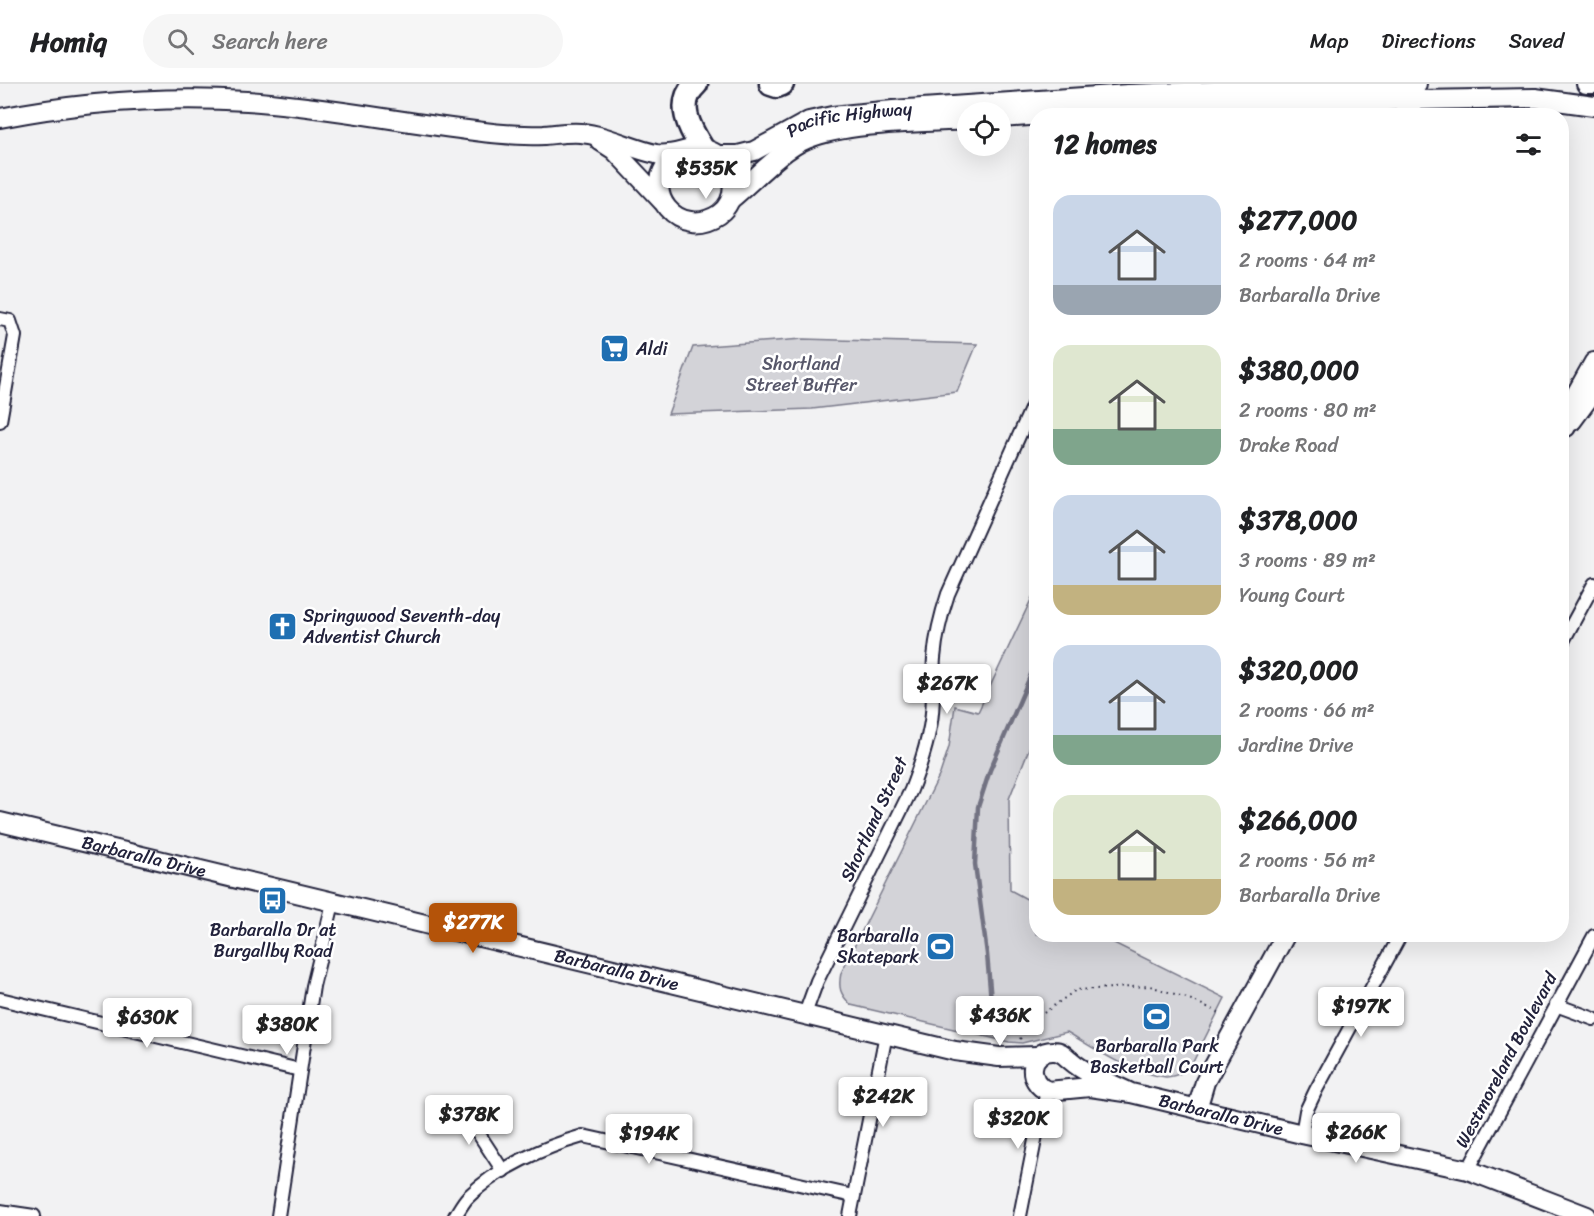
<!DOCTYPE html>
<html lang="en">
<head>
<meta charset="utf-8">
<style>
  :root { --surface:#fff; --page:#f6f6f6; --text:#202124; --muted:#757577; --line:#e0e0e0; --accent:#b45309 }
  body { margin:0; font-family:Sriracha,sans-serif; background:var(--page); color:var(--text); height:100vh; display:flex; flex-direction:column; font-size:22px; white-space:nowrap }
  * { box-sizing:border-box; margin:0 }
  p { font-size:20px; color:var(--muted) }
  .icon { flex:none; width:33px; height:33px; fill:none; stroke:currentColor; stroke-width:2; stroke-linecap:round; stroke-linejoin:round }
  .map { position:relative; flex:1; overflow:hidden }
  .drawer { position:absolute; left:1029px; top:24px; width:540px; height:834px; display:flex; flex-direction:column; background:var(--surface); border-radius:24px; box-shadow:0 6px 24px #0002 }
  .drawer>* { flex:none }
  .tools { position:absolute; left:957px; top:18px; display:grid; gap:12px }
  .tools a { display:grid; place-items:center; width:54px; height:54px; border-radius:50%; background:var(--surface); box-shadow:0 6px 24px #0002; font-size:30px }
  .price { position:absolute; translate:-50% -51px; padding:0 14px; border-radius:6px; background:#fff; color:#222; font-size:20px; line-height:39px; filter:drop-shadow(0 2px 3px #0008) }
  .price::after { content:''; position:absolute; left:50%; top:36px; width:18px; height:14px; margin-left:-9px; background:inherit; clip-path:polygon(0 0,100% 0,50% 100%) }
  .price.active { background:var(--accent); color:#fff }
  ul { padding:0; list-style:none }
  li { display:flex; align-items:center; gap:18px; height:150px; padding:0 24px }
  li span { display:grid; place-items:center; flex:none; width:168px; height:120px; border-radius:18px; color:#555 }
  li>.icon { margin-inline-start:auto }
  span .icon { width:72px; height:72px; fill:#fffc; stroke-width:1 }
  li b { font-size:26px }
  h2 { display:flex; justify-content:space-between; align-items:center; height:72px; padding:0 24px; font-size:26px }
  header { display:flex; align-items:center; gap:36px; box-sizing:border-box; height:84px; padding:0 30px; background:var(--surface); border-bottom:2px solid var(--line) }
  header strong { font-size:28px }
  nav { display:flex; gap:33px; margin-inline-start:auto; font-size:21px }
  .search { width:420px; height:54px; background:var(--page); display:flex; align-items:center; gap:15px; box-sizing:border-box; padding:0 21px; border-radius:33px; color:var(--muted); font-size:22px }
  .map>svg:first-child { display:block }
  .green { fill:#d3d3d8; stroke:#7a7a8a; stroke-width:1.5 }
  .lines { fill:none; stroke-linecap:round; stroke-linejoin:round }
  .stream { stroke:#727282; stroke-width:4.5 }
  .street-casing { stroke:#22223b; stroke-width:16 }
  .secondary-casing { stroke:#22223b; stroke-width:22 }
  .highway-casing { stroke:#22223b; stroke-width:27 }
  .path { stroke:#22223b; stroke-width:2; stroke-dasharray:1.5 4.5; stroke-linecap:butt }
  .street { stroke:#fff; stroke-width:12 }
  .secondary { stroke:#fff; stroke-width:18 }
  .highway { stroke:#fff; stroke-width:22 }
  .labels { text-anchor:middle; stroke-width:5; stroke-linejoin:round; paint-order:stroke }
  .street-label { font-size:18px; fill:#22223b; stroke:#fff }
  .poi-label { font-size:18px; fill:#22223b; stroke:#fff; text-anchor:start }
  .park-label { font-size:18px; fill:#57576a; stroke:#fff }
</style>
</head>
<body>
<header>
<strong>Homiq</strong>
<div class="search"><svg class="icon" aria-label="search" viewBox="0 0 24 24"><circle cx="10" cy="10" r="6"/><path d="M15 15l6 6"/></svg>Search here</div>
<nav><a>Map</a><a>Directions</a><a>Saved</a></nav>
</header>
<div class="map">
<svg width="1594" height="1132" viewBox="0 0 1594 1132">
  <rect width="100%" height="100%" fill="#f2f2f3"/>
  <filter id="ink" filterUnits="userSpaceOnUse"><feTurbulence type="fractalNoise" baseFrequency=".0167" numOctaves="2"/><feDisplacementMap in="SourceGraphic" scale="12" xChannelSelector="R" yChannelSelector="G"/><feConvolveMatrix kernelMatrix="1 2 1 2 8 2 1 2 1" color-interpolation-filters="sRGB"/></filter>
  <g filter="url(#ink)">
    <g class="green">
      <polygon points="803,255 977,260 957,308 812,325 668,330 693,263"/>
      <path d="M1036,505V647L1009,715L1010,806L1036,820V850L1098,851L1225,914L1189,986C1182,989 1174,993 1166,993C1129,989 1097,966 1067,948L1022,959L1009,958L851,921C840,910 838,904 841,889L940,690L949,663L955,622L978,628Z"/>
    </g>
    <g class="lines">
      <polyline class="stream" points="993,940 987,870 975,780 978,723 990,686 1036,579"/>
      <defs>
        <g id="street">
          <polyline points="1414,32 1417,10"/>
          <polyline points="0,235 10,237 15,252 0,337"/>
          <polyline points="1562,559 1594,500"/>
          <polyline points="0,915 300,986"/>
          <polyline points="1556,921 1594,935"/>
          <path d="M805,930L817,897L911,706C919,685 926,665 930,643C935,620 932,597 934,574C936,551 941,531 948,510L1036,314"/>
          <polyline points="460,1021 503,1087"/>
          <polyline points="1302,1050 1306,1027 1316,1006 1401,850"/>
          <polyline points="1468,1086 1594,852"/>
          <polyline points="0,1127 34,1132"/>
          <polyline points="278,1132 313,902 333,819"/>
          <path d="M455,1132C459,1126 463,1118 468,1113C497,1084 544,1063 583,1052L853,1112"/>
          <polyline points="850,1132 886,950"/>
          <polyline points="1020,1132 1040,1031 1048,1007"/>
        </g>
        <g id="secondary">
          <polyline points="1586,0 1594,0"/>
          <path d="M0,34C82,18 164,12 247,17C323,22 399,38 475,47C498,50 522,52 544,51C556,50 569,48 581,49C607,51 631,65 656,70C680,74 694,55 718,71C737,84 738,117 719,130C680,156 634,108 676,69"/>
          <polyline points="1000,34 1127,25 1420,16 1535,14 1594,22"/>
          <polyline points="600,57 614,66 662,117"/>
          <path id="s1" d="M719,71H738L754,67L809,37L832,32L893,26L1128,10L1417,0"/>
          <path d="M731,115C753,97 782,65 807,55C849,38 921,39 968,36"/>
          <polyline points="1572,337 1594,307"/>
          <polyline points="1566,343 1576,310 1594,278"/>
          <path id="s2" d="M0,738L955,967L999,973L1038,972"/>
          <path id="s3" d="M1131,1009C1111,999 1087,991 1070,976C1064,971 1061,967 1054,967C1028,966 1026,999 1048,1007L1090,1003L1131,1009L1302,1050L1468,1086L1587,1132"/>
          <polyline points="1197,1025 1205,998 1286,850"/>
        </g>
        <g id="highway">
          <path d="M696,0C675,19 690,45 702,64"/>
          <polyline points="771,0 777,2 782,0"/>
        </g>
      </defs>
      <use href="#street" class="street-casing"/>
      <use href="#secondary" class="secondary-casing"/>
      <use href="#highway" class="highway-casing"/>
      <polyline class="path" points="1020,955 1031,938 1076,906 1150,902 1187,914 1223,930"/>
      <use href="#street" class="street"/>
      <use href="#secondary" class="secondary"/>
      <use href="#highway" class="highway"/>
    </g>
  </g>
  <defs>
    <symbol id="supermarket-square" viewBox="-11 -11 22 22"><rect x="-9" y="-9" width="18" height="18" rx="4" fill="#1f6fb2" stroke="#fff"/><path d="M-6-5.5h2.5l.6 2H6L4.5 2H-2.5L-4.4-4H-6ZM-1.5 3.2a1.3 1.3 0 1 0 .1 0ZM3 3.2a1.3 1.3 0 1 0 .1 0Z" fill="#fff"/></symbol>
    <symbol id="church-square" viewBox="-11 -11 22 22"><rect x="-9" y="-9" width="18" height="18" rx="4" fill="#1f6fb2" stroke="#fff"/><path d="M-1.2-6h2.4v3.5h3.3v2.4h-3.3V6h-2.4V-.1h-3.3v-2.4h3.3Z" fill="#fff"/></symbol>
    <symbol id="bus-square" viewBox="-11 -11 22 22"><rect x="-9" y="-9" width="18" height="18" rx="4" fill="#1f6fb2" stroke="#fff"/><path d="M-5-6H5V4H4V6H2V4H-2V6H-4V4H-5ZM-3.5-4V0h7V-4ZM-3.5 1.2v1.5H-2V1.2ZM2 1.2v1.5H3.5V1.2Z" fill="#fff"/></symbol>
    <symbol id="stadium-square" viewBox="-11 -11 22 22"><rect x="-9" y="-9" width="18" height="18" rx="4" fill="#1f6fb2" stroke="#fff"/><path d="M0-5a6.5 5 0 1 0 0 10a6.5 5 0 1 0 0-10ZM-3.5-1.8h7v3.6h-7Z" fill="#fff"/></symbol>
  </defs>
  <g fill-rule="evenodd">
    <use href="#supermarket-square" x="598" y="248" width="33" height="33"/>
    <use href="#church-square" x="266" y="526" width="33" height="33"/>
    <use href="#bus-square" x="256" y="800" width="33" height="33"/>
    <use href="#stadium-square" x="924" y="846" width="33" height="33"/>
    <use href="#stadium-square" x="1140" y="916" width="33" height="33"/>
  </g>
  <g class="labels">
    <g class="street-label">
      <text dy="6" stroke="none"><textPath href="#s1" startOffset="138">Pacific Highway</textPath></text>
      <text transform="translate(874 735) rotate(-65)" y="6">Shortland Street</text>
      <text dy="6" stroke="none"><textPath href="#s2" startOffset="148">Barbaralla Drive</textPath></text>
      <text dy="6" stroke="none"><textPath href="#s2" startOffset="634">Barbaralla Drive</textPath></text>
      <text transform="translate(1506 976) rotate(-62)" y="6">Westmoreland Boulevard</text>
      <text dy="6" stroke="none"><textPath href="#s3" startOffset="324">Barbaralla Drive</textPath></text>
    </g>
    <g class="poi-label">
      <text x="636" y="271">Aldi</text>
      <text x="303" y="538">Springwood Seventh-day<tspan x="303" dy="21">Adventist Church</tspan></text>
      <text x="273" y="852" text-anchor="middle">Barbaralla Dr at<tspan x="273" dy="21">Burgallby Road</tspan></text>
      <text x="919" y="858" text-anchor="end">Barbaralla<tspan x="919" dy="21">Skatepark</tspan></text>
      <text x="1157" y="968" text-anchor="middle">Barbaralla Park<tspan x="1157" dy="21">Basketball Court</tspan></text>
    </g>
    <g class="park-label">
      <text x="801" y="286">Shortland<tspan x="801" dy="21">Street Buffer</tspan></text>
    </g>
  </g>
</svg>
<div class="tools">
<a><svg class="icon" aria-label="locate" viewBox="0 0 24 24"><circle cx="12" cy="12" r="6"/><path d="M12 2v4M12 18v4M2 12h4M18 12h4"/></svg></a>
</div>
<b class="price" style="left:706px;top:116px">$535K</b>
<b class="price" style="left:947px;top:631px">$267K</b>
<b class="price active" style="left:473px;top:870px">$277K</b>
<b class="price" style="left:1361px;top:954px">$197K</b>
<b class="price" style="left:1000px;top:963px">$436K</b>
<b class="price" style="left:147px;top:965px">$630K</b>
<b class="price" style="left:287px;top:972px">$380K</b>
<b class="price" style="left:883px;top:1044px">$242K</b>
<b class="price" style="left:469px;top:1062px">$378K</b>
<b class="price" style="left:1018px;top:1066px">$320K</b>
<b class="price" style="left:1356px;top:1080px">$266K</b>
<b class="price" style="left:649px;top:1081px">$194K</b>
<section class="drawer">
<h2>12 homes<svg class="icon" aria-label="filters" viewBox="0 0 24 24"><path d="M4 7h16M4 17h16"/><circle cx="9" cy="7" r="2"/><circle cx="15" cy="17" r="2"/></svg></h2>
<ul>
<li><span style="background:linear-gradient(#c9d6e8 75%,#9aa5b1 0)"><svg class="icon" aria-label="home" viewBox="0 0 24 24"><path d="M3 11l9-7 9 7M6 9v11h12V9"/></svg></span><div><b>$277,000</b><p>2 rooms · 64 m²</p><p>Barbaralla Drive</p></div></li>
<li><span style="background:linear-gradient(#dfe7d0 70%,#7fa58c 0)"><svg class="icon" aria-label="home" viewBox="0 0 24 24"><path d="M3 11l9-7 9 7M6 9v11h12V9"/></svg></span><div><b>$380,000</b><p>2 rooms · 80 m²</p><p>Drake Road</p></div></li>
<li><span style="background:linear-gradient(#c9d6e8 75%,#c2b280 0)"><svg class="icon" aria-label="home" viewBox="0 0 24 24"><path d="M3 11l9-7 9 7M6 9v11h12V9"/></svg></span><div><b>$378,000</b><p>3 rooms · 89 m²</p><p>Young Court</p></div></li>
<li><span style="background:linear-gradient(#c9d6e8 75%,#7fa58c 0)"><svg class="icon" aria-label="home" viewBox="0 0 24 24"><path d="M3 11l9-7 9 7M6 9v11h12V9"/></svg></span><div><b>$320,000</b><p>2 rooms · 66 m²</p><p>Jardine Drive</p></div></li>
<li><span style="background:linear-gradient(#dfe7d0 70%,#c2b280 0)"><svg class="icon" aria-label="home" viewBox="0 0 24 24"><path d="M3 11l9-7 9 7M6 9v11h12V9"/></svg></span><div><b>$266,000</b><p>2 rooms · 56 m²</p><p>Barbaralla Drive</p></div></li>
</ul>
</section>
</div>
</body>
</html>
